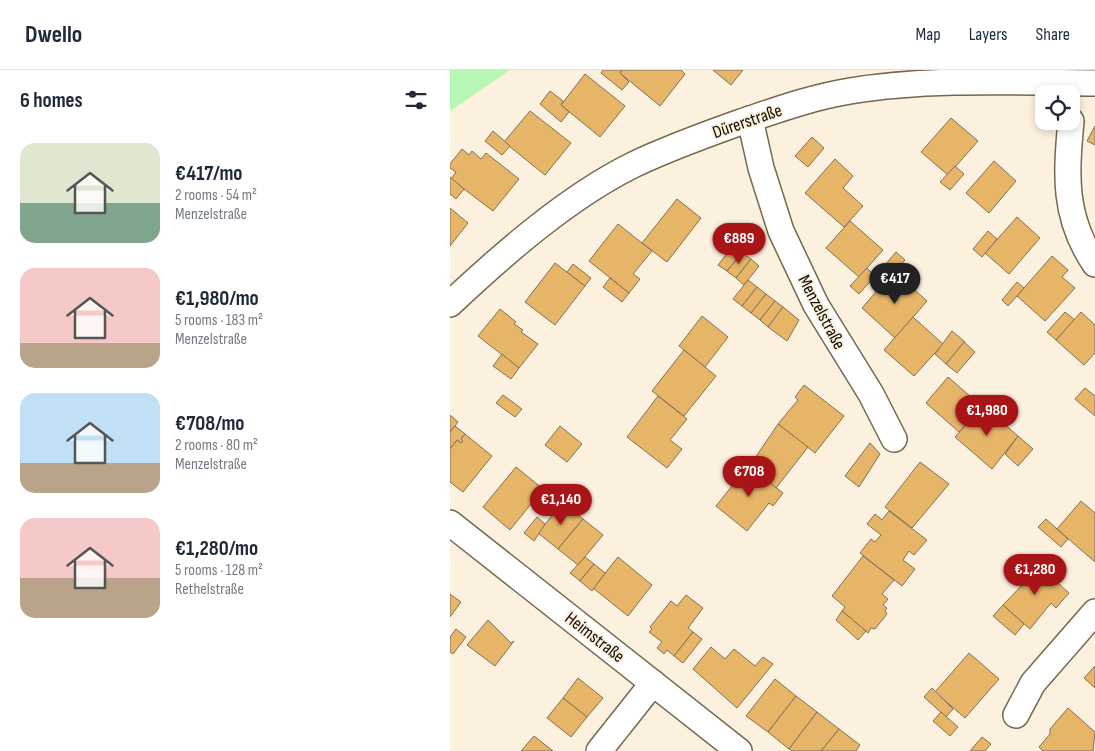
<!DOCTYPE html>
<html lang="en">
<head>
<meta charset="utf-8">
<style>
  :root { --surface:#fff; --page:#f6f6f7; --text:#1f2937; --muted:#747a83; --line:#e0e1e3; --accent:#a91517 }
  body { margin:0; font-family:"Sofia Sans Condensed",sans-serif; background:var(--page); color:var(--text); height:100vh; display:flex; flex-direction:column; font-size:19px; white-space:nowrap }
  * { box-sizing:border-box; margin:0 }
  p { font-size:16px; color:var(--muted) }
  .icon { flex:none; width:28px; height:28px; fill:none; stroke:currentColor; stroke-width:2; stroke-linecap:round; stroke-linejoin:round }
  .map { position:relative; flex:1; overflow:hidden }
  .panel { display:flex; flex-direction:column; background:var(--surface); width:450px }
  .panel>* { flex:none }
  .tools { position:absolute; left:585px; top:15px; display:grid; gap:10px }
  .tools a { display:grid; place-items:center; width:45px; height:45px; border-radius:10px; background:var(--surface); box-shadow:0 2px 8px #0003; font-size:25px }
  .price { position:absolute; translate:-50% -42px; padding:0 11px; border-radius:18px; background:var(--accent); color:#fff; font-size:16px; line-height:32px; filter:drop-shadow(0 1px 2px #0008) }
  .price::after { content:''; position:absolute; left:50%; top:30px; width:15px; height:11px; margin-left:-8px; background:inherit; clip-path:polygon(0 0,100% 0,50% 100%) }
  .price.selected { background:#222; color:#fff }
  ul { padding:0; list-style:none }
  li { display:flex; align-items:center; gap:15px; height:125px; padding:0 20px }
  li span { display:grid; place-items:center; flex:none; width:140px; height:100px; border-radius:15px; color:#555 }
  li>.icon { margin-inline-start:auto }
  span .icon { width:60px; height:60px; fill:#fffc; stroke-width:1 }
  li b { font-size:21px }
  h2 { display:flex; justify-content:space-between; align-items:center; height:60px; padding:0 20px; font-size:21px }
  header { display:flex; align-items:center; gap:30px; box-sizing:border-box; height:70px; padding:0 25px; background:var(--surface); border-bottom:1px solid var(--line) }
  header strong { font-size:24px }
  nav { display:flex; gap:28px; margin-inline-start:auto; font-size:18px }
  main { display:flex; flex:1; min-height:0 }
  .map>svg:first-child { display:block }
  .green { fill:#b7f6b3 }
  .building { fill:#e6b568; stroke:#827056 }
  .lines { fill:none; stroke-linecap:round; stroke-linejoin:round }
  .minor-casing { stroke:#78674d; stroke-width:28 }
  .minor { stroke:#fff; stroke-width:25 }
  .labels { text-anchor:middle; stroke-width:4; stroke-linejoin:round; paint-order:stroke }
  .street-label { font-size:18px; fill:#130c04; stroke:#fcf0df }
</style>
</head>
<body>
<header>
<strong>Dwello</strong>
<nav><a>Map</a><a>Layers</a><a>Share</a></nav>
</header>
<main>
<section class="panel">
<h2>6 homes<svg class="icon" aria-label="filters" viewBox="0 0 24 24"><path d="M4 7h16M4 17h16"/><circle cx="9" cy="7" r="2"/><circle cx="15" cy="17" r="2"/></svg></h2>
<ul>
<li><span style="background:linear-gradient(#dfe7d0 60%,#7fa58c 0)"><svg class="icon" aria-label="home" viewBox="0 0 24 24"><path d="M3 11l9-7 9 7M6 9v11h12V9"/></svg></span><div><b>€417/mo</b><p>2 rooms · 54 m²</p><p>Menzelstraße</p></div></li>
<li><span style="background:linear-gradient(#f6c9c9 75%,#b9a48a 0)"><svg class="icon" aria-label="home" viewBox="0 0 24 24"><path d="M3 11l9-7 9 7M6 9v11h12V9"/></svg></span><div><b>€1,980/mo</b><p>5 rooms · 183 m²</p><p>Menzelstraße</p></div></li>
<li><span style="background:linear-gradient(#bfe0f5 70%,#b9a48a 0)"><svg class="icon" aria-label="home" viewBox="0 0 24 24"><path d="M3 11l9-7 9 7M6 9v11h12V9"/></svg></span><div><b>€708/mo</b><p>2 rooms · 80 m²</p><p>Menzelstraße</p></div></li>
<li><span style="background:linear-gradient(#f6c9c9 60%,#b9a48a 0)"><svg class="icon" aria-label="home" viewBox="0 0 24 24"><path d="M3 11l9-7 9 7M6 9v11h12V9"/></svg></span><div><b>€1,280/mo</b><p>5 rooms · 128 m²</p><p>Rethelstraße</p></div></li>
</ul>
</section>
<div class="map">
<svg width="645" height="681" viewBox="0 0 645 681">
  <rect width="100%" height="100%" fill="#fcf0df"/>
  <polygon class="green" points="0,0 60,0 0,41"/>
  <g class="building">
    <polygon points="153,0 172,0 170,3 179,12 172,20 151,3"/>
    <polygon points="172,0 231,0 235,4 210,36 170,3"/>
    <polygon points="263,0 293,0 281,15"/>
    <polygon points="135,4 175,36 150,67 111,35"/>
    <polygon points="100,21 113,31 111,35 119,42 111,52 90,34"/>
    <polygon points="80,41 121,73 95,105 54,72"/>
    <polygon points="501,48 528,71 498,105 471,82"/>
    <polygon points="645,56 645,75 637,71"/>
    <polygon points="43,61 60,76 52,85 35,71"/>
    <polygon points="362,67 374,78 358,97 345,86"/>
    <polygon points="12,79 19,85 22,81 31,89 36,83 69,109 43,141 1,109 6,102 0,98 0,94"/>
    <polygon points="385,89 403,106 393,118 413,136 394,157 355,123"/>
    <polygon points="544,91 566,111 539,143 516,123"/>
    <polygon points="505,96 514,104 500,120 490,112"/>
    <polygon points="0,107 14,119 6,129 0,124"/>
    <polygon points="227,129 251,148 217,192 192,173"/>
    <polygon points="0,138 18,153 0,176"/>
    <polygon points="567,147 590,168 559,204 535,183"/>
    <polygon points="400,151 433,180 409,207 376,178"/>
    <polygon points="168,154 202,181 183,204 190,209 179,223 139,191"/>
    <polygon points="538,161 547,169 532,187 523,179"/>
    <polygon points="283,176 292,183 277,201 268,195"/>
    <polygon points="446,182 455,190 431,216 423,209"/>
    <polygon points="292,183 301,189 286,208 277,201"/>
    <polygon points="602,186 618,200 612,207 625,218 595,251 567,226"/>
    <polygon points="301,189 309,196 294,215 286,208"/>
    <polygon points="105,193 135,216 105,255 75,232"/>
    <polygon points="123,194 141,208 135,216 117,202"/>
    <polygon points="417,198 425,206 409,224 400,216"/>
    <polygon points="444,201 477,231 445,268 412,238"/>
    <polygon points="160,208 179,223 172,232 153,217"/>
    <polygon points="298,210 307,217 292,236 283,229"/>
    <polygon points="567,212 574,218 558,236 552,230"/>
    <polygon points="307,217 316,224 301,243 292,236"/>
    <polygon points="316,224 325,231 310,250 301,243"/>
    <polygon points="325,231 333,237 318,257 310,250"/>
    <polygon points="333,237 349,250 337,271 318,257"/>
    <polygon points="50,239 66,252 64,254 73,260 71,262 88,274 69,298 28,266"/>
    <polygon points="615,242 625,250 606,270 597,262"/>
    <polygon points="631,242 645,255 645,283 634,295 606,270"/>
    <polygon points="252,246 278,267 255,297 229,276"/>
    <polygon points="463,247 493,274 464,306 434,280"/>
    <polygon points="502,261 515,272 496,294 485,284"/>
    <polygon points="514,272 525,282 507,303 496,294"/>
    <polygon points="234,280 266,306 234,346 202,321"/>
    <polygon points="52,284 69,298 61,309 43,296"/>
    <polygon points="498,307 521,327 516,332 527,342 509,362 476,333"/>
    <polygon points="354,315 394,346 365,383 328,354 348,330 345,327"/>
    <polygon points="635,318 645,326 645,346 625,329"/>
    <polygon points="53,325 72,339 65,347 46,333"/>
    <polygon points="208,326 237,349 220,370 232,379 217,398 177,367"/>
    <polygon points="533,336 568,366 542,399 505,367"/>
    <polygon points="0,345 8,352 0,362"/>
    <polygon points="328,354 358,377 326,418 299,397"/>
    <polygon points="5,356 15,364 11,369 13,371 11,373 7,370 0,379 0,362"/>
    <polygon points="110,356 132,374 117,392 95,375"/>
    <polygon points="15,364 42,386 13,422 0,412 0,379 7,370 11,373 13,371 11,369"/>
    <polygon points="568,366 583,379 568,396 555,384"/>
    <polygon points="420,373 430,384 409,417 395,406"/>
    <polygon points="470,392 499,414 462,458 435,437"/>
    <polygon points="298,396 333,423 323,436 319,433 297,461 266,436"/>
    <polygon points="66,397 93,419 60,460 33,437"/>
    <polygon points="631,431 645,443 645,492 607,459"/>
    <polygon points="113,432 133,449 108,479 88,463"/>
    <polygon points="439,441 477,470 464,485 459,481 453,490 465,499 452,516 410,483 421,469 425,472 431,465 417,454 425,444 432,450"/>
    <polygon points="87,447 95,454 84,471 74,463"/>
    <polygon points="133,449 153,465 128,495 108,479"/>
    <polygon points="596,449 618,469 611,477 588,457"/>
    <polygon points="413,486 444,510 432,524 438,529 433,535 437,538 435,541 437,544 425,559 421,558 418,563 392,541 395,537 382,526"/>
    <polygon points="135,487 144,494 130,511 120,503"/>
    <polygon points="168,487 202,515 178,546 143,518"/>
    <polygon points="583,491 619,523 606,538 601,533 580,559 553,535 576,511 570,506"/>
    <polygon points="144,494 155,503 142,521 130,511"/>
    <polygon points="0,524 11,532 0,547"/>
    <polygon points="236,525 253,538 238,558 243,562 224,586 217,580 214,584 207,578 212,572 199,562 202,559 200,557 221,531 227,536"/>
    <polygon points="553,535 574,554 565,565 543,546"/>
    <polygon points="392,541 416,561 408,570 386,550"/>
    <polygon points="38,550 61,573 64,571 45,596 17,575"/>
    <polygon points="6,559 16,567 3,584 0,582 0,567"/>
    <polygon points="243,562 252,569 233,593 224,586"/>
    <polygon points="261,577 275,589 284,579 305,596 313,587 323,594 287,638 243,599"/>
    <polygon points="519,583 549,609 515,648 485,622"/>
    <polygon points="645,596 645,618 634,608"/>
    <polygon points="128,608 153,628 137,647 113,628"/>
    <polygon points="325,609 346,626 318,662 296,646"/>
    <polygon points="482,618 503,639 496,647 474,627"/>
    <polygon points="346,626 367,642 339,679 318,662"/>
    <polygon points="113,628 137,647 121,667 97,648"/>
    <polygon points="618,638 645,662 643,681 593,681 589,677 600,664 600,659"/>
    <polygon points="367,642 389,659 371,681 342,681 339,679"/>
    <polygon points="491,642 508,657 500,666 483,651"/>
    <polygon points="389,659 410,675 406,681 371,681"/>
    <polygon points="84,666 103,681 71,681"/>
    <polygon points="532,667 541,674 535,681 520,681"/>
  </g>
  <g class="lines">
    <defs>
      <g id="minor">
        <polyline points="300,49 311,98 331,161 366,235 421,324 444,369"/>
        <path d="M621,51C616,105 613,147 645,194"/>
        <path d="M0,234C52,185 118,127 183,95C218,78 255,65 291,52C327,40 363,27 400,21C480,8 564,12 645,13"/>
        <polyline points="0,453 289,681"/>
        <polyline points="566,645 583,613 645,542"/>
        <polyline points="149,681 203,613"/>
      </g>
    </defs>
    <use href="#minor" class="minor-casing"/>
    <use href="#minor" class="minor"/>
  </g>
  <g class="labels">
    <g class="street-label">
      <text transform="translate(297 51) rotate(-19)" y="6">Dürerstraße</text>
      <text transform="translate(372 242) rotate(62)" y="6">Menzelstraße</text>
      <text transform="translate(145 567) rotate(38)" y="6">Heimstraße</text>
    </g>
  </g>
</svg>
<div class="tools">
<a><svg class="icon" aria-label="locate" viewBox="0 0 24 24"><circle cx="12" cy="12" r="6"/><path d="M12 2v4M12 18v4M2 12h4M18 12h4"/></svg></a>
</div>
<b class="price" style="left:289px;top:195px">€889</b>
<b class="price selected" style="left:445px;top:235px">€417</b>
<b class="price" style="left:537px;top:367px">€1,980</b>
<b class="price" style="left:299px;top:428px">€708</b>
<b class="price" style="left:111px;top:456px">€1,140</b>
<b class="price" style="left:585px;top:526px">€1,280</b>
</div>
</main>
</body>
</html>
